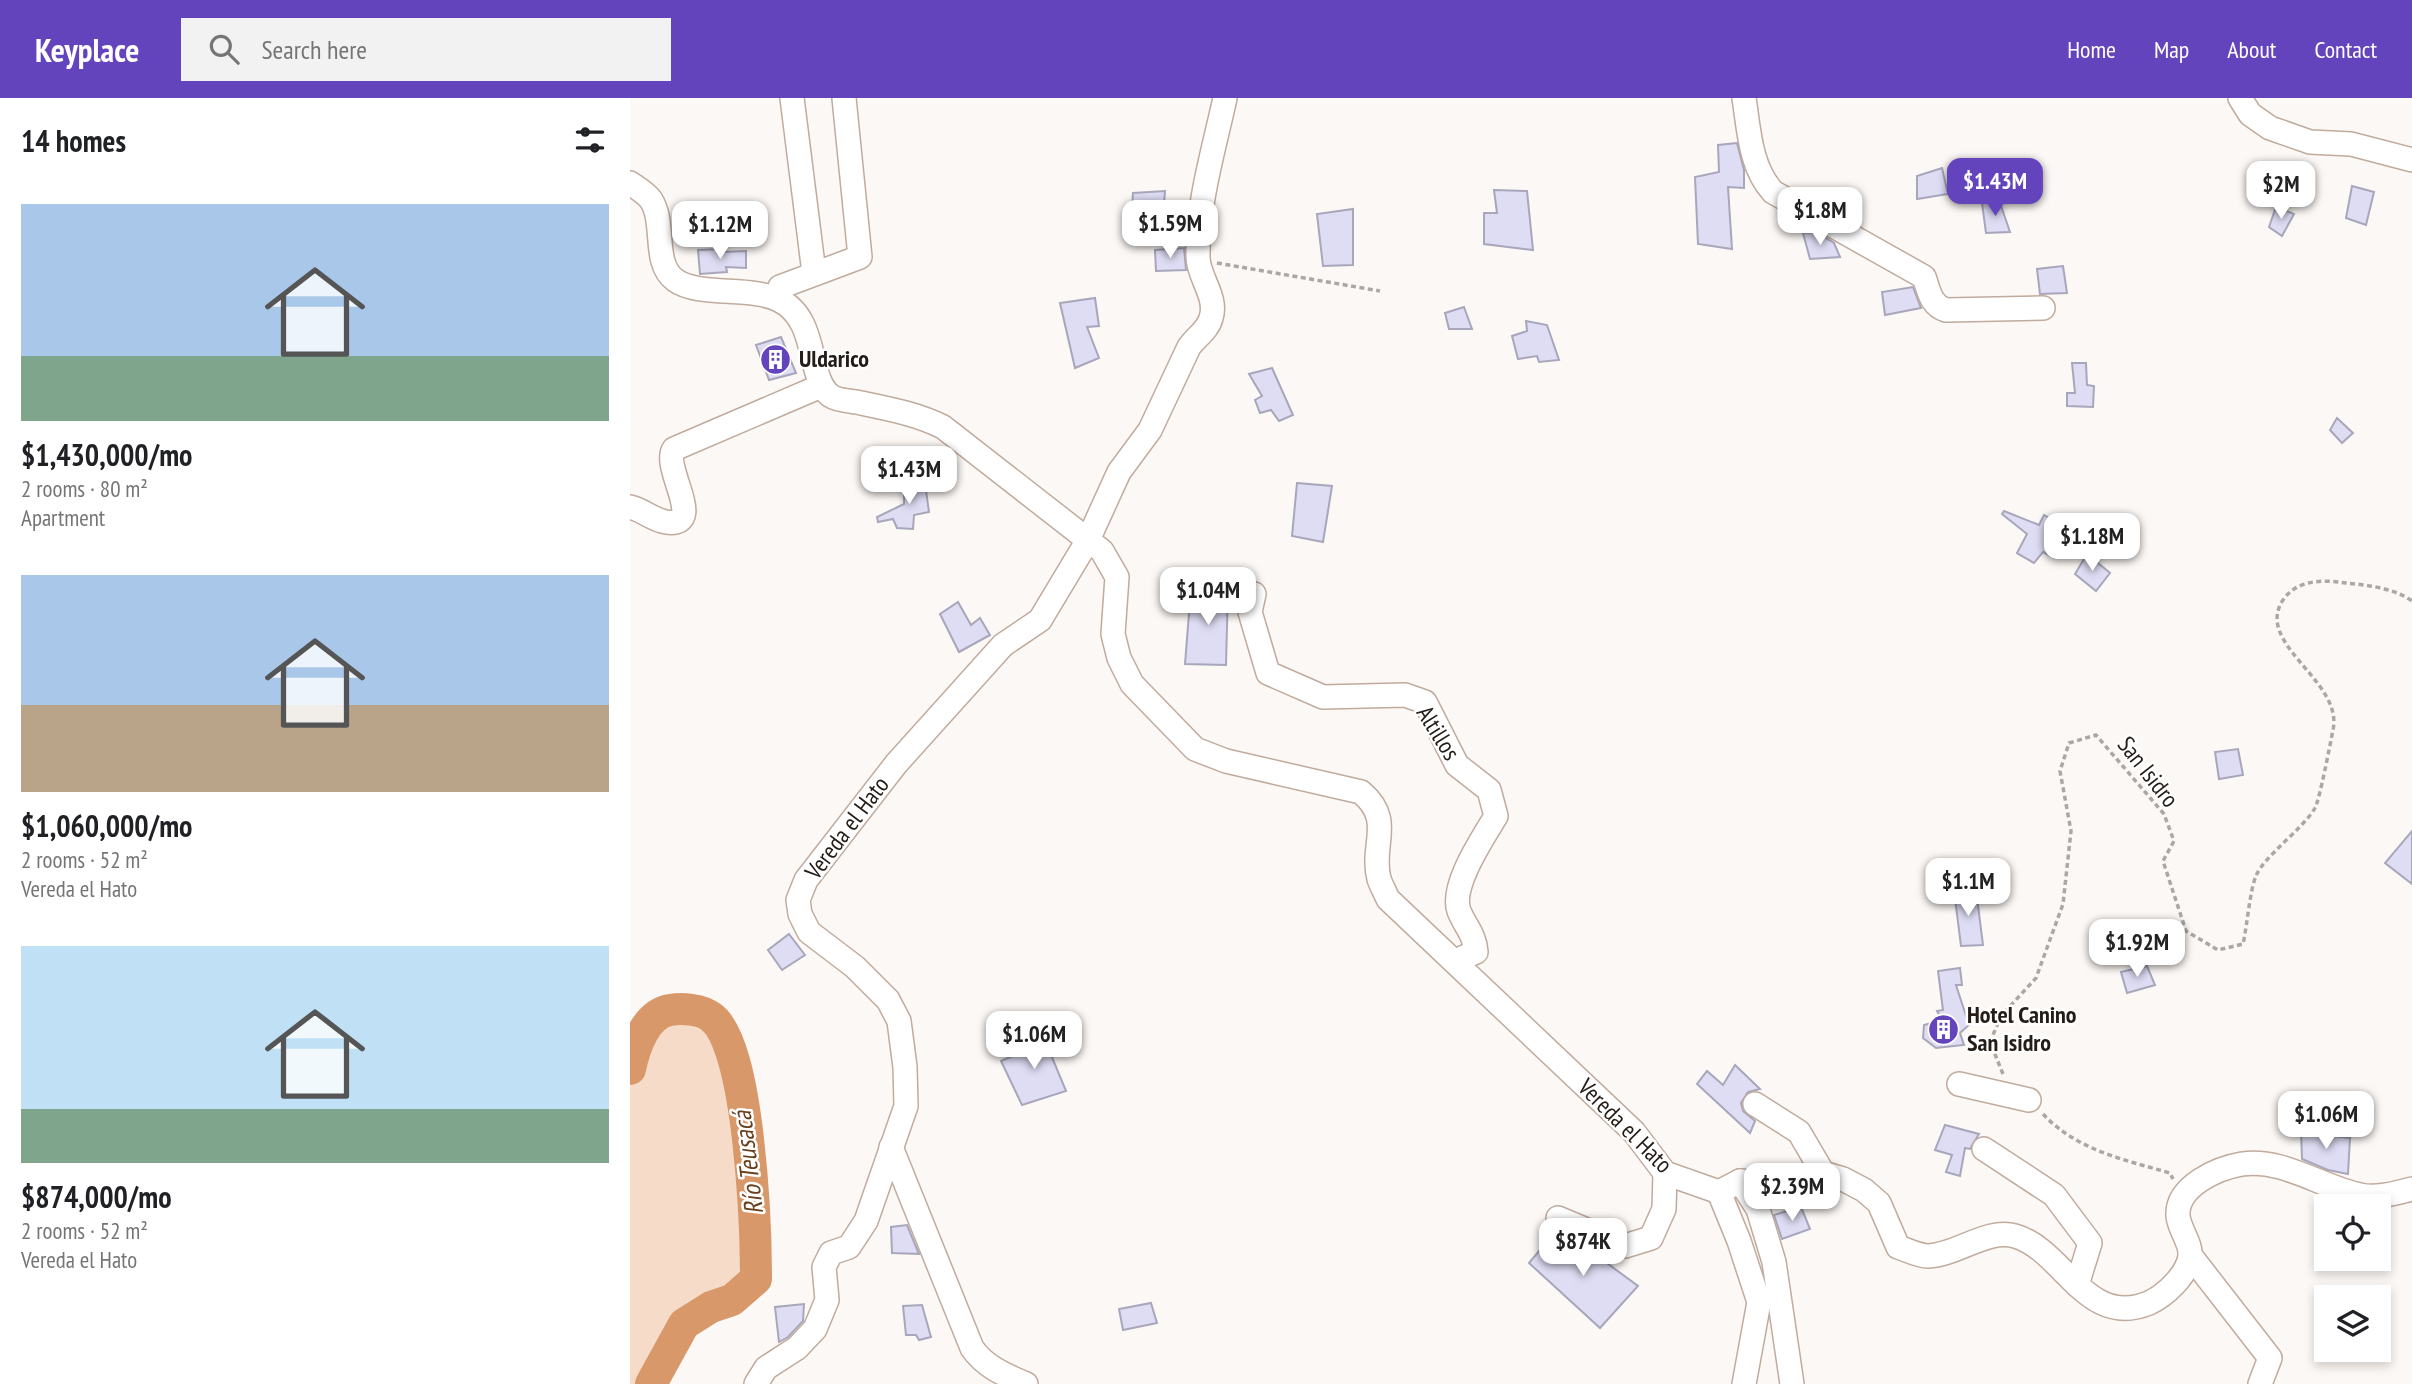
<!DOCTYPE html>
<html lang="en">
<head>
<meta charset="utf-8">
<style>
  :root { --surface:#fff; --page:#f2f2f2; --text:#202124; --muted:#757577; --accent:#6344bc }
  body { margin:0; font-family:"PT Sans Narrow",sans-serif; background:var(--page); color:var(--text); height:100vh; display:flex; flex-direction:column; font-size:26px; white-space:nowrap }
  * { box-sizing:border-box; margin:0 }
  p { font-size:23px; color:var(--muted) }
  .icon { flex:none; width:38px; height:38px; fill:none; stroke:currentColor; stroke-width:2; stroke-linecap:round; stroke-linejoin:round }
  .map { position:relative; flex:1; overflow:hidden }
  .panel { display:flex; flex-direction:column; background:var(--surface); width:630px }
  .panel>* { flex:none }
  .buttons { position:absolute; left:1684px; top:1096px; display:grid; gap:14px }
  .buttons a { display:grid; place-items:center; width:77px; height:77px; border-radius:0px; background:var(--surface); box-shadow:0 4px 10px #0003; font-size:35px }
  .price { position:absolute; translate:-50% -60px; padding:0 16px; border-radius:14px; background:#fff; color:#222; font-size:23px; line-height:46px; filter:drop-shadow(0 2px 4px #0008) }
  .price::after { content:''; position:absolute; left:50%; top:42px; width:21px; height:16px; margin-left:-10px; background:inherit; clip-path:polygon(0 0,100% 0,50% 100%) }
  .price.on { background:var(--accent); color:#fff }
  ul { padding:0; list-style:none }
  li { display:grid; align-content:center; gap:14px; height:371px; padding:0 21px }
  li span { display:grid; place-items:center; height:217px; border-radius:0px; color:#555 }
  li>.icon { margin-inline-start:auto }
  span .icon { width:126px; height:126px; fill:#fffc; stroke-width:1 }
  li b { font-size:30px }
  h2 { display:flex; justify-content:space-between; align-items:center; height:84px; padding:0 21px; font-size:30px }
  header { display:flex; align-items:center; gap:42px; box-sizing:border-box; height:98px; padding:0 35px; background:var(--accent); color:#fff }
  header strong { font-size:33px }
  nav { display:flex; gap:38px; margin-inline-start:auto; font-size:24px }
  .search { width:490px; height:63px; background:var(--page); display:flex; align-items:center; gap:18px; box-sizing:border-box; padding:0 24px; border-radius:0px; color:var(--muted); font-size:26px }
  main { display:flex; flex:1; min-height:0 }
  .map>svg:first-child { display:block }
  .green { fill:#f6dbc8 }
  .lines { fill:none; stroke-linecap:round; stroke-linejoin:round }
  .river { stroke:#d8986a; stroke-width:32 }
  .building { fill:#dfddf4; stroke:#a8a6bb; stroke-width:2 }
  .minor-casing { stroke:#c0ab9d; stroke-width:26 }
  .path { stroke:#aca7a3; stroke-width:3.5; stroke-dasharray:5 3.5; stroke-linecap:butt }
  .minor { stroke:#fff; stroke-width:23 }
  .labels { text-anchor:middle; stroke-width:5; stroke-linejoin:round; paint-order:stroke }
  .poi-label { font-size:24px; font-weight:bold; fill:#241c17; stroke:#fff; text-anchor:start }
  .street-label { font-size:24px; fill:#241c17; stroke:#fff }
  .water-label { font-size:26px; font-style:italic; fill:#693e1c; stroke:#fff }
</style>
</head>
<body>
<header>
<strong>Keyplace</strong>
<div class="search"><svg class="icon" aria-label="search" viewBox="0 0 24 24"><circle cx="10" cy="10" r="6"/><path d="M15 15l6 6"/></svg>Search here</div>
<nav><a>Home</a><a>Map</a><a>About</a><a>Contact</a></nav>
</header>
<main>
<section class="panel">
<h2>14 homes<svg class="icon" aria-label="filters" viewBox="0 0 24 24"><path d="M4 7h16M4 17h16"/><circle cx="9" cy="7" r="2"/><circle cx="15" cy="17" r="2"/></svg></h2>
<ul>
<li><span style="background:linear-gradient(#a9c7e8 70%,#7fa58c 0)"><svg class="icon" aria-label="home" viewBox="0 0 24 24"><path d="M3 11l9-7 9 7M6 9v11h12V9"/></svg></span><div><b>$1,430,000/mo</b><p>2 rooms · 80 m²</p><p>Apartment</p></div></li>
<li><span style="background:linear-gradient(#a9c7e8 60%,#b9a48a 0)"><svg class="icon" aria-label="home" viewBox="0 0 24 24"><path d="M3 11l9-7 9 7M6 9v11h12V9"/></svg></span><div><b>$1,060,000/mo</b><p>2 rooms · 52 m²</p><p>Vereda el Hato</p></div></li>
<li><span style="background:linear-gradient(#bfe0f5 75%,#7fa58c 0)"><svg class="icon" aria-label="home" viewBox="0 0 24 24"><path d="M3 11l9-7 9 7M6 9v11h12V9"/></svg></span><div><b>$874,000/mo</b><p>2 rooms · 52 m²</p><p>Vereda el Hato</p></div></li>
</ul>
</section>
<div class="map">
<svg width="1782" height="1286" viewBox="0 0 1782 1286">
  <rect width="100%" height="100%" fill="#fcf8f5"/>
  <path class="green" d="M71,902C118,975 126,1025 125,1110C125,1126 126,1160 120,1174C109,1198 83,1207 67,1226C53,1243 43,1266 32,1286H0V970L10,966L23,930L46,906Z"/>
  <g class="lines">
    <path class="river" d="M0,971C4,951 15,916 40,912C52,910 71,911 81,919C120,946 126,1133 126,1181L102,1202L81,1209L54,1226L21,1286"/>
  </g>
  <g class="building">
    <polygon points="1107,45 1114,72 1114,90 1098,89 1102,151 1068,146 1065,79 1089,74 1088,47"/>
    <polygon points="1312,70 1318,96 1287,101 1287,78"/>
    <polygon points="1722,88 1744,94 1736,127 1716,120"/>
    <polygon points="864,92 897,93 903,152 854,146 854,115 867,115"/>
    <polygon points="535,93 533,120 510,120 511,112 502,111 503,95"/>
    <polygon points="1369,102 1380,134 1356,135 1352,105"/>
    <polygon points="1646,109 1664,116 1652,138 1639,129"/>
    <polygon points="723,111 723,167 693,168 687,116"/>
    <polygon points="1186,134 1204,145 1210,159 1180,161 1173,135"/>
    <polygon points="554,150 556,172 526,173 525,152"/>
    <polygon points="92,151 92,154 116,153 116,170 96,169 97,174 70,176 68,152"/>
    <polygon points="1433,168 1437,195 1410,196 1407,171"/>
    <polygon points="1283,189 1291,210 1255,217 1252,194"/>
    <polygon points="465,200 469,228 457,229 469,260 445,270 430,205"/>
    <polygon points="834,209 842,231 819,231 815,215"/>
    <polygon points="896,223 917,227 929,262 909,264 907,258 888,261 882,238 897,233"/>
    <polygon points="151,239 166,275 139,282 126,247"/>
    <polygon points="1442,265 1456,265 1457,287 1464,288 1463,309 1437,308 1437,295 1445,295"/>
    <polygon points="642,270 663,317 649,323 641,312 630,315 625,302 632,298 619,276"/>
    <polygon points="1707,320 1723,335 1712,345 1700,332"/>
    <polygon points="274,384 295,385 299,414 284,417 283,431 267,430 263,421 248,424 247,419 274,406"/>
    <polygon points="667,385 702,388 693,444 662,438"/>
    <polygon points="1374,413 1409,427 1414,417 1427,425 1423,433 1434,440 1424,460 1413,454 1404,465 1387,455 1397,436 1372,416"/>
    <polygon points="1457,456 1480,475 1466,493 1445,476"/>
    <polygon points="561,490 598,490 596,567 555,566"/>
    <polygon points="328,504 341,527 350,520 360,537 329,554 310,516"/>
    <polygon points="1608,651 1613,677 1589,681 1585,654"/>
    <polygon points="1782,733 1782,786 1755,765"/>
    <polygon points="1324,792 1346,792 1353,847 1331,848"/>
    <polygon points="159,836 175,857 152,872 138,852"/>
    <polygon points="1517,868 1525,887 1497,895 1491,874"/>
    <polygon points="1330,870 1332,887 1326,887 1339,927 1330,935 1334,947 1306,950 1293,940 1294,927 1312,922 1307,913 1313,912 1308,873"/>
    <polygon points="412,935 436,993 392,1007 371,963 390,955 392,941"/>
    <polygon points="1105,967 1130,991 1118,994 1111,1005 1113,1013 1125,1023 1120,1035 1067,986 1077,973 1093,987"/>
    <polygon points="1315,1027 1349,1036 1340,1051 1335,1050 1330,1078 1316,1074 1322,1057 1305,1052"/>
    <polygon points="1671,1034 1720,1040 1718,1076 1698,1072 1672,1061"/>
    <polygon points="1171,1109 1180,1131 1152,1141 1144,1117"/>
    <polygon points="277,1127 289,1156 262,1155 261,1129"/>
    <polygon points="925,1134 947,1143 1008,1188 970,1230 899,1165"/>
    <polygon points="521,1205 527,1225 493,1232 489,1211"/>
    <polygon points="174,1206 173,1223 158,1239 149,1244 145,1209"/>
    <polygon points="292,1207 301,1239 289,1242 286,1237 276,1237 273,1208"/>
  </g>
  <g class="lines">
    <defs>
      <g id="minor">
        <polyline points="162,0 184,175"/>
        <path d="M1114,0C1119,32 1120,69 1143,94L1294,179C1299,192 1300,207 1316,212L1413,210"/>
        <polyline points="1610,0 1620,16 1640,30 1680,44 1721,46 1782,62"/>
        <path d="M0,85C7,90 16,95 21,102C36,125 22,165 45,182C68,199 121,188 149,202C190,222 176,281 201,298C208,303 223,303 231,305C260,311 287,316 313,329L472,453L487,479L483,536L489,560L502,586L565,651L596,663L731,694C765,723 740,746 749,781C751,787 755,794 758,801L1004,1034L1035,1075L1089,1094L1110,1083L1147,1086L1182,1075H1193L1213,1081L1234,1092L1249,1105L1268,1149C1277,1152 1289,1158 1298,1158C1327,1157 1357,1130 1385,1138C1434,1152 1456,1231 1519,1205C1536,1197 1556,1178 1560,1159C1562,1146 1549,1131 1548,1118C1546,1088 1588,1070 1612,1066C1653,1060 1691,1089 1730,1097C1746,1101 1766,1095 1782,1091"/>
        <polyline points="150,189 230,159 214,0"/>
        <path d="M0,409C13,412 23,422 36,424C78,430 31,369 44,351L191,288"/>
        <path d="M624,496L620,514L638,575L693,599L775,597L795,604L827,667L859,692L866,718C853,740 820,788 829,813C835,828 845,837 846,854L825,863"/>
        <polyline points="1329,986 1399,1002"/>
        <polyline points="1125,1006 1169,1034 1193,1075"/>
        <path d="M261,1049L342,1250C355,1269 375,1277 396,1286"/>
        <polyline points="1354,1051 1424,1097 1460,1145 1447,1187"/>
        <polyline points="1110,1083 1128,1111 1144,1164 1162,1286"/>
        <polyline points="1089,1094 1109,1143 1129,1204 1114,1286"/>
        <polyline points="928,1120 995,1148 1021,1140 1034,1111 1035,1075"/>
        <polyline points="1560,1157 1640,1260 1630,1286"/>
        <path d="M126,1286L136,1270L167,1250L185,1231L197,1202L194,1169L201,1155L219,1149L236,1123L276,1008L275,969L269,923L258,902L225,869L179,834L170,816L168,802L176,782L266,666L373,547L410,522L458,442L489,374L520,332L559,249C566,239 578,232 581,220C588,199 568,179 568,159C567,106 584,51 595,0"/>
      </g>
    </defs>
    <use href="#minor" class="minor-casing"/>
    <g class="path">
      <polyline points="587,165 750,193"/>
      <path d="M1373,976L1360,944L1371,918L1406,880L1433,806L1441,733L1430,673L1439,645L1466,637L1534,716L1544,743L1533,763L1556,833L1588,852L1613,846C1617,829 1620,791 1626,778C1634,758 1673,731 1685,710C1690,700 1700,647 1703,632C1714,581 1618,544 1656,498C1671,481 1695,482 1716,485C1737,487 1764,490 1782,503"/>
      <path d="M1413,1016C1446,1052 1495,1062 1540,1075L1543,1081"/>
    </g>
    <use href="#minor" class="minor"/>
  </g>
  <defs>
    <symbol id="building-disc" viewBox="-11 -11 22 22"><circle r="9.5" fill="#6344bc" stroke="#fff"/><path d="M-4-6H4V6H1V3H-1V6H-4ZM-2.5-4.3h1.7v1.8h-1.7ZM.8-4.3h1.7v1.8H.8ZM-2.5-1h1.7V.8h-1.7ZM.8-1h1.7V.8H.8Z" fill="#fff"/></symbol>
  </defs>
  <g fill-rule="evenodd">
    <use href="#building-disc" x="128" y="244" width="35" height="35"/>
    <use href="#building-disc" x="1296" y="914" width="35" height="35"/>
  </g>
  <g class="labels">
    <g class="poi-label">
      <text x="169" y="269">Uldarico</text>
      <text x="1337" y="925">Hotel Canino<tspan x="1337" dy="28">San Isidro</tspan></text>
    </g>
    <g class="street-label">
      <text transform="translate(808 635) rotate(58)" y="8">Altillos</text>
      <text transform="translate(1518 674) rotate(52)" y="8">San Isidro</text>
      <text transform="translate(217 730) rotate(-53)" y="8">Vereda el Hato</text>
      <text transform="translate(995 1028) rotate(45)" y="8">Vereda el Hato</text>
    </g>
    <g class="water-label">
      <text transform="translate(118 1065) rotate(-97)" y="9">Río Teusacá</text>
    </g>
  </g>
</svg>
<div class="buttons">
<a><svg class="icon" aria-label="locate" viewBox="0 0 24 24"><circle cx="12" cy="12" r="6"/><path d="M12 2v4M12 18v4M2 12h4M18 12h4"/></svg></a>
<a><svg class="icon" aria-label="layers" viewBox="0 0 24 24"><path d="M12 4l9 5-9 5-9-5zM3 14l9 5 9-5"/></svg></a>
</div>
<b class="price on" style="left:1365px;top:120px">$1.43M</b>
<b class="price" style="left:1651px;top:123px">$2M</b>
<b class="price" style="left:1190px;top:149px">$1.8M</b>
<b class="price" style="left:540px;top:162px">$1.59M</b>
<b class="price" style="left:90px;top:163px">$1.12M</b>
<b class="price" style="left:279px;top:408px">$1.43M</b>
<b class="price" style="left:1462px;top:475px">$1.18M</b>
<b class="price" style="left:578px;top:529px">$1.04M</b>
<b class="price" style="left:1338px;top:820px">$1.1M</b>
<b class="price" style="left:1507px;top:881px">$1.92M</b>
<b class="price" style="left:404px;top:973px">$1.06M</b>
<b class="price" style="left:1696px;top:1053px">$1.06M</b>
<b class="price" style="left:1162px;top:1125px">$2.39M</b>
<b class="price" style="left:953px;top:1180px">$874K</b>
</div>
</main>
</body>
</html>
